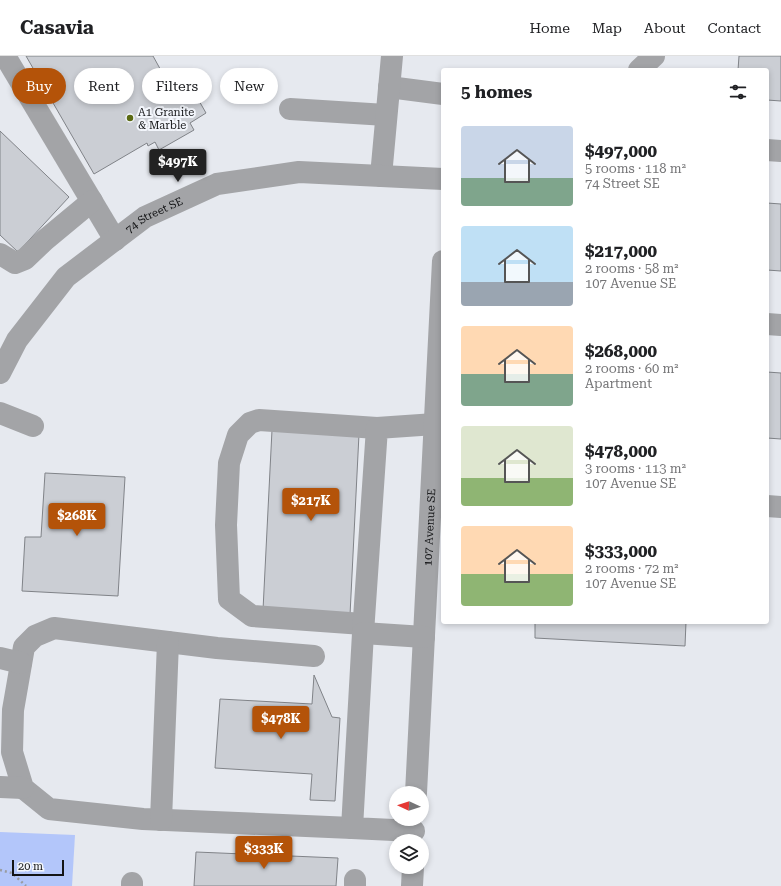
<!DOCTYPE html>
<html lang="en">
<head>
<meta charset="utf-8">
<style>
  :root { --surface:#fff; --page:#f2f2f2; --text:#202124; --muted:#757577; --line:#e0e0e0; --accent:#b45309 }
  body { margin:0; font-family:"Roboto Serif",serif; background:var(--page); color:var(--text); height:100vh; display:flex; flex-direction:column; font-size:15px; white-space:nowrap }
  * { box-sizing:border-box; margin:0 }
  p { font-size:13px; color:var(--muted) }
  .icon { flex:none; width:22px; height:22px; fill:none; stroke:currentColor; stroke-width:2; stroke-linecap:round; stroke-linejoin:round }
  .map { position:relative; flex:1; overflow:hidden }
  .details { position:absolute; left:441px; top:12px; width:328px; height:556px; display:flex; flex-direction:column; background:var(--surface); border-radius:4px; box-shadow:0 2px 6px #0003 }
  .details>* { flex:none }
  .hud { position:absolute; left:12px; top:12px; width:369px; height:36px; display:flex; gap:8px }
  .needle { width:26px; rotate:273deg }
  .buttons { position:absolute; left:389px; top:730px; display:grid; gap:8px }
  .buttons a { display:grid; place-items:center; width:40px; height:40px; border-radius:50%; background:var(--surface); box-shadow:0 2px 6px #0003; font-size:20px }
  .scale { position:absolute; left:12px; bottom:10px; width:52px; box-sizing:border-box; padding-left:4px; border:2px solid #131416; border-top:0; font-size:11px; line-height:14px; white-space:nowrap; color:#131416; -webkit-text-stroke:3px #f3f6fc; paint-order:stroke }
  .price { position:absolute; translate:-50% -34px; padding:0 9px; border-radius:4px; background:var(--accent); color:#fff; font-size:13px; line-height:26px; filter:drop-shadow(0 1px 2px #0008) }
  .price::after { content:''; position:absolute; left:50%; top:24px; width:12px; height:9px; margin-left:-6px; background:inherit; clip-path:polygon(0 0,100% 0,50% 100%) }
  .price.active { background:#222; color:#fff }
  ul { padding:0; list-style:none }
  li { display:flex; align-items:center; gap:12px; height:100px; padding:0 20px }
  li span { display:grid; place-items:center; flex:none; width:112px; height:80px; border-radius:4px; color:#555 }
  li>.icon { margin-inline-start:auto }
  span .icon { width:48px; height:48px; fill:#fffc; stroke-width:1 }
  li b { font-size:17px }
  h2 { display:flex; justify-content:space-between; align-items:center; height:48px; padding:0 20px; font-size:17px }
  .chip { padding:0 14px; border-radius:18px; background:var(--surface); box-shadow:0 2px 6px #0003; font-size:14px; line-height:36px }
  .chip.active { background:var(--accent); color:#fff }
  header { display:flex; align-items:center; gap:24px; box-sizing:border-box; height:56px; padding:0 20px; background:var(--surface); border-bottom:1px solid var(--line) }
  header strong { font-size:19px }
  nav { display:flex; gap:22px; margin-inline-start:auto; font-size:14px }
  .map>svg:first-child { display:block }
  .green { fill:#b3c6fa }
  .building { fill:#cbced4; stroke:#808388 }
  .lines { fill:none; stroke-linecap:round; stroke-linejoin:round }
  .path { stroke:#999ca0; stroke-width:2.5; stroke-dasharray:2 3; stroke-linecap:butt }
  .minor { stroke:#a3a4a7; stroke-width:22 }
  .poi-dot { fill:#5b6a13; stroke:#f3f6fc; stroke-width:1.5 }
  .labels { text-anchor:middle; stroke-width:4; stroke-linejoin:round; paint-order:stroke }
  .poi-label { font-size:11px; fill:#131416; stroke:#f3f6fc; text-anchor:start }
  .street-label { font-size:11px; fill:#131416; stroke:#f3f6fc }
</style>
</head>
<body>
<header>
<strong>Casavia</strong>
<nav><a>Home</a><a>Map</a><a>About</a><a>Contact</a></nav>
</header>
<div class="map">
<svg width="781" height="830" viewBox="0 0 781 830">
  <rect width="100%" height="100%" fill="#e6e9ef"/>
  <polygon class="green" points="0,776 75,779 72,830 0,830"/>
  <g class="building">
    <polygon points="26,0 153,0 174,38 190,29 206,57 190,67 194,74 159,94 155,86 148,90 147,87 94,118"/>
    <polygon points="739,0 781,0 781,45 767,44 767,14 738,14"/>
    <polygon points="0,75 69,141 18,196 0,179"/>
    <polygon points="767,147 781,148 781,215 767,214"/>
    <polygon points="767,316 781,317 781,383 767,382"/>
    <polygon points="272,374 359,378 350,559 263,554"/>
    <polygon points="45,417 125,421 118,540 22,535 25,481 41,481"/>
    <polygon points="535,566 686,566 685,590 535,582"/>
    <polygon points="314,619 332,661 340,662 335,745 310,744 312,718 215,712 220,643 312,648"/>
    <polygon points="196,796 338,802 336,830 194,830"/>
  </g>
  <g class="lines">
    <polyline class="path" points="0,814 12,817 26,830"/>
    <g class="minor">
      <polyline points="5,0 115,184"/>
      <polyline points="639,14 654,0"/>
      <polyline points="389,31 443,38"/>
      <polyline points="290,53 386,59"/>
      <polyline points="767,94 781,95"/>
      <polyline points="381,120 392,0"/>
      <polyline points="0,198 15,207 25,203 45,184 92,145"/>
      <polyline points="767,268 781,269"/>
      <path id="s1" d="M0,317L17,284L66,221L145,161L217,128L299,116L443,123"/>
      <polyline points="0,357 33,370"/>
      <polyline points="767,450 781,451"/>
      <polyline points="363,568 252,560 229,543 226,469 229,407 238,379 250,367 259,364 377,372"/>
      <polyline points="363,577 377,372 435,368"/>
      <polyline points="314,600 217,592 54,572 35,580 24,591 13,654 12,696 23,732 49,753 143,763 352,772"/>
      <polyline points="0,602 21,607"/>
      <polyline points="0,731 23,732"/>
      <path id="s2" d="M416,737L443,205"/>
      <polyline points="161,764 168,586"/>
      <polyline points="414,775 352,772 363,577 424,581"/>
      <polyline points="132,830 132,827"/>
      <polyline points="355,830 355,824"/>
      <polyline points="412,830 413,811"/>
    </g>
  </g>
  <circle class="poi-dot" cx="130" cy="62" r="4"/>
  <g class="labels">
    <g class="poi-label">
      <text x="138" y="60">A1 Granite<tspan x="138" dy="13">&amp; Marble</tspan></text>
    </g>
    <g class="street-label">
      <text dy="4" stroke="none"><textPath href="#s1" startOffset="225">74 Street SE</textPath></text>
      <text dy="4" stroke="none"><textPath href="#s2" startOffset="266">107 Avenue SE</textPath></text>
    </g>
  </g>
</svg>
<div class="buttons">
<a><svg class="needle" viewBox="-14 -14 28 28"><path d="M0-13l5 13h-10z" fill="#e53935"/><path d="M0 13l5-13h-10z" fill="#757577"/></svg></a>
<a><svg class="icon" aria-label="layers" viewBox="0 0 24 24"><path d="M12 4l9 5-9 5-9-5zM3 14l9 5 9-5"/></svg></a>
</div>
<div class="scale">20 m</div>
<b class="price active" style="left:178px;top:127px">$497K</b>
<b class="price" style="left:311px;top:466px">$217K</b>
<b class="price" style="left:77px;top:481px">$268K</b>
<b class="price" style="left:281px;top:684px">$478K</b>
<b class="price" style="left:264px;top:814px">$333K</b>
<div class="hud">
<a class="chip active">Buy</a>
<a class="chip">Rent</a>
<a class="chip">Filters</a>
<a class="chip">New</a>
</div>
<section class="details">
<h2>5 homes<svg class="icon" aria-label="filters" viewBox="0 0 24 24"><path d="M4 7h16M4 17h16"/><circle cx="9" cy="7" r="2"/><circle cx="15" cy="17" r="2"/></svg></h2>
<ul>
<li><span style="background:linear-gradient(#c9d6e8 65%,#7fa58c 0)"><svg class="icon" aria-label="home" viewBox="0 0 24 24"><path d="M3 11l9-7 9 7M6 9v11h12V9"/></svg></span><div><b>$497,000</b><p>5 rooms · 118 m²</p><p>74 Street SE</p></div></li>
<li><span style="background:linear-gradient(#bfe0f5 70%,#9aa5b1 0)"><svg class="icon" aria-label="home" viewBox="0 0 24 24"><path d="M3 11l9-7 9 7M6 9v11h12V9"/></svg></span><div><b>$217,000</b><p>2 rooms · 58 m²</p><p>107 Avenue SE</p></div></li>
<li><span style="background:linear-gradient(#ffd9b3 60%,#7fa58c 0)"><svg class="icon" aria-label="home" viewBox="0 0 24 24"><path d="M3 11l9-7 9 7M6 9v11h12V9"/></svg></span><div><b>$268,000</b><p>2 rooms · 60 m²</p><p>Apartment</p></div></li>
<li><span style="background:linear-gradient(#dfe7d0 65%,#8fb573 0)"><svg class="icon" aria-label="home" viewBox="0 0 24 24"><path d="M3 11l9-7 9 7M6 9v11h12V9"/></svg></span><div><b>$478,000</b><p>3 rooms · 113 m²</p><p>107 Avenue SE</p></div></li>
<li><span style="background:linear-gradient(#ffd9b3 60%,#8fb573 0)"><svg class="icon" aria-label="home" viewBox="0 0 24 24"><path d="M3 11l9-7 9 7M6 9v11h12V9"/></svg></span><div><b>$333,000</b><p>2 rooms · 72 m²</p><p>107 Avenue SE</p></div></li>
</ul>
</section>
</div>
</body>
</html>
